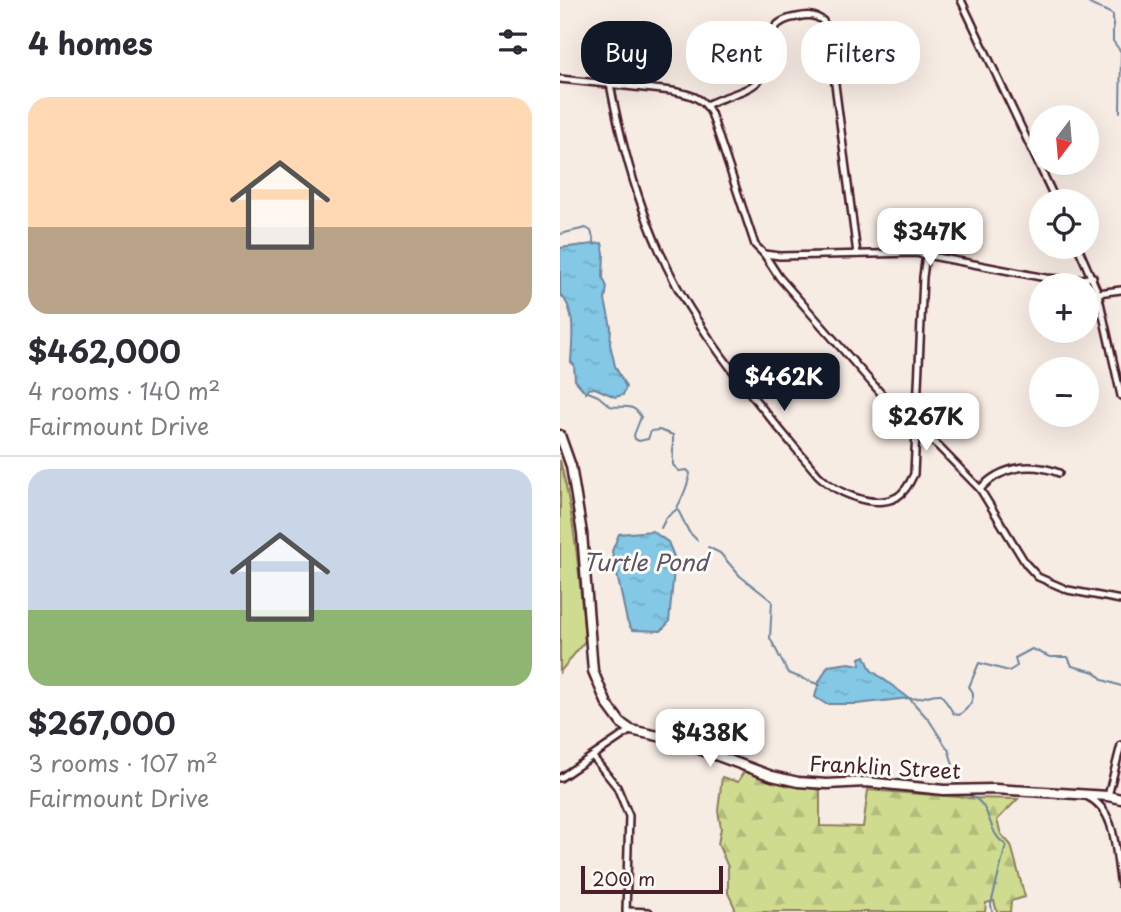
<!DOCTYPE html>
<html lang="en">
<head>
<meta charset="utf-8">
<style>
  :root { --surface:#fff; --page:#f7f7f7; --text:#2b2b33; --muted:#7c7c81; --line:#e1e1e2; --accent:#111827 }
  body { margin:0; font-family:"Playpen Sans",sans-serif; background:var(--page); color:var(--text); height:100vh; display:flex; flex-direction:column; font-size:26px; white-space:nowrap }
  * { box-sizing:border-box; margin:0 }
  p { font-size:23px; color:var(--muted) }
  .icon { flex:none; width:38px; height:38px; fill:none; stroke:currentColor; stroke-width:2; stroke-linecap:round; stroke-linejoin:round }
  .map { position:relative; flex:1; overflow:hidden }
  .sheet { display:flex; flex-direction:column; background:var(--surface); width:560px }
  .sheet>* { flex:none }
  .top-card { position:absolute; left:21px; top:21px; width:434px; height:63px; display:flex; gap:14px }
  .needle { width:46px; rotate:196deg }
  .buttons { position:absolute; left:469px; top:105px; display:grid; gap:14px }
  .buttons a { display:grid; place-items:center; width:70px; height:70px; border-radius:50%; background:var(--surface); box-shadow:0 7px 28px #0002; font-size:35px }
  .scale { position:absolute; left:21px; bottom:18px; width:142px; box-sizing:border-box; padding-left:7px; border:4px solid #4a1f2b; border-top:0; font-size:19px; line-height:24px; white-space:nowrap; color:#4a1f2b; -webkit-text-stroke:5px #fdfcf7; paint-order:stroke }
  .price { position:absolute; translate:-50% -60px; padding:0 16px; border-radius:14px; background:#fff; color:#222; font-size:23px; line-height:46px; filter:drop-shadow(0 2px 4px #0008) }
  .price::after { content:''; position:absolute; left:50%; top:42px; width:21px; height:16px; margin-left:-10px; background:inherit; clip-path:polygon(0 0,100% 0,50% 100%) }
  .price.current { background:var(--accent); color:#fff }
  ul { padding:0; list-style:none }
  li { display:grid; align-content:center; gap:14px; height:371px; padding:0 28px }
  li+li { border-top:2px solid var(--line) }
  li span { display:grid; place-items:center; height:217px; border-radius:21px; color:#555 }
  li>.icon { margin-inline-start:auto }
  span .icon { width:126px; height:126px; fill:#fffc; stroke-width:1 }
  li b { font-size:30px }
  h2 { display:flex; justify-content:space-between; align-items:center; height:84px; padding:0 28px; font-size:30px }
  .pill { padding:0 24px; border-radius:28px; background:var(--surface); box-shadow:0 7px 28px #0002; font-size:24px; line-height:63px }
  .pill.current { background:var(--accent); color:#fff }
  main { display:flex; flex:1; min-height:0 }
  .map>svg:first-child { display:block }
  .grass { fill:#cfdc8f; stroke:#8c7e5d; stroke-width:2 }
  .forest { fill:url(#forest-firs); stroke:#8c7e5d; stroke-width:2 }
  .water { fill:url(#water-ripples); stroke:#6c849b; stroke-width:2 }
  .lines { fill:none; stroke-linecap:round; stroke-linejoin:round }
  .stream { stroke:#6c849b; stroke-width:2 }
  .street-casing { stroke:#4a1f2b; stroke-width:10 }
  .secondary-casing { stroke:#4a1f2b; stroke-width:13 }
  .street { stroke:#fdfcf7; stroke-width:5 }
  .secondary { stroke:#fdfcf7; stroke-width:8 }
  .labels { text-anchor:middle; stroke-width:6; stroke-linejoin:round; paint-order:stroke }
  .street-label { font-size:21px; fill:#4a1f2b; stroke:#fdfcf7 }
  .water-label { font-size:23px; font-style:italic; fill:#5b5263; stroke:#fdfcf7 }
</style>
</head>
<body>
<main>
<section class="sheet">
<h2>4 homes<svg class="icon" aria-label="filters" viewBox="0 0 24 24"><path d="M4 7h16M4 17h16"/><circle cx="9" cy="7" r="2"/><circle cx="15" cy="17" r="2"/></svg></h2>
<ul>
<li><span style="background:linear-gradient(#ffd9b3 60%,#b9a48a 0)"><svg class="icon" aria-label="home" viewBox="0 0 24 24"><path d="M3 11l9-7 9 7M6 9v11h12V9"/></svg></span><div><b>$462,000</b><p>4 rooms · 140 m²</p><p>Fairmount Drive</p></div></li>
<li><span style="background:linear-gradient(#c9d6e8 65%,#8fb573 0)"><svg class="icon" aria-label="home" viewBox="0 0 24 24"><path d="M3 11l9-7 9 7M6 9v11h12V9"/></svg></span><div><b>$267,000</b><p>3 rooms · 107 m²</p><p>Fairmount Drive</p></div></li>
</ul>
</section>
<div class="map">
<svg width="561" height="912" viewBox="0 0 561 912">
  <defs>
    <pattern id="forest-firs" width="22" height="20" patternUnits="userSpaceOnUse" patternTransform="scale(1.75)"><rect width="22" height="20" fill="#cfdc8f"/><path d="M5 1l3.5 6h-7zM16 11l3.5 6h-7z" fill="#b3bc7c"/></pattern>
    <pattern id="water-ripples" width="26" height="14" patternUnits="userSpaceOnUse" patternTransform="scale(1.75)"><rect width="26" height="14" fill="#83c8e5"/><path d="M2 4q2-2 4 0t4 0M15 11q2-2 4 0t4 0" fill="none" stroke="#73abc5"/></pattern>
  </defs>
  <rect width="100%" height="100%" fill="#f7ece4"/>
  <filter id="ink" filterUnits="userSpaceOnUse"><feTurbulence type="fractalNoise" baseFrequency=".0143" numOctaves="2"/><feDisplacementMap in="SourceGraphic" scale="14" xChannelSelector="R" yChannelSelector="G"/><feConvolveMatrix kernelMatrix="1 2 1 2 8 2 1 2 1" color-interpolation-filters="sRGB"/></filter>
  <g filter="url(#ink)">
    <path class="grass" d="M0,460C15,520 20,580 25,641L0,672Z"/>
    <polygon class="forest" points="184,771 214,782 260,790 260,826 303,827 308,790 412,798 458,799 437,820 441,834 451,845 465,897 451,901 450,912 437,912 434,901 426,903 425,912 174,912 175,908 168,893 168,867 158,844 161,828 158,811 162,777 178,782"/>
    <g class="water">
      <path d="M42,243L44,253L43,278L47,287L45,300L51,327L50,344L55,366L66,387L63,395L55,397L35,388L28,389L26,393L15,380L14,365L11,362C12,340 17,310 0,294V248Z"/>
      <polygon points="92,531 108,542 115,559 109,622 101,631 72,630 67,621 52,551 59,534"/>
      <polygon points="305,656 311,670 349,698 297,704 266,704 255,697 259,682 268,666 289,663 300,665 300,658"/>
    </g>
    <g class="lines">
      <g class="stream">
        <path d="M524,0C535,9 543,8 553,15V41L561,52L560,112"/>
        <polyline points="0,234 26,228 31,231 35,245"/>
        <path d="M28,392L38,396L50,406C64,409 73,402 81,417L74,435L75,439L79,441L88,439L91,431L99,430L113,435V465L119,471L127,470L130,473C129,483 122,498 117,508L129,532L137,540"/>
        <polyline points="101,528 106,518 117,509"/>
        <polyline points="148,547 160,553 180,576 212,601 210,638 228,673 260,685"/>
        <path d="M348,698C364,701 367,693 381,694L394,714L399,715C408,709 419,696 409,687L419,663L449,671L457,666L455,658L472,649L490,657H508L512,666L535,672L543,680L561,686"/>
        <polyline points="350,699 369,720 389,751 399,787"/>
        <path d="M406,794C435,803 424,831 446,845L431,904L432,912"/>
      </g>
      <defs>
        <g id="street">
          <polyline points="401,0 496,201"/>
          <path d="M0,79L112,91C129,94 143,97 151,113L195,245L204,254L220,256L356,253L486,278L517,280L533,277"/>
          <path d="M50,84C66,168 91,251 139,323C174,377 217,426 258,475C275,492 313,510 337,497C345,492 350,483 354,474L363,277L366,254"/>
          <path d="M147,105C163,95 187,94 200,79C221,57 194,23 237,17C247,15 254,14 263,21L267,30L272,61L297,254"/>
          <polyline points="518,247 538,293 561,396"/>
          <polyline points="204,254 219,277 340,415 378,446 420,489 466,564 478,577 508,590 561,600"/>
          <polyline points="538,293 561,290"/>
          <path d="M420,489C441,466 471,462 499,473"/>
          <polyline points="33,757 57,787 69,816 66,912"/>
          <polyline points="0,778 71,730"/>
          <polyline points="548,796 561,745"/>
          <path d="M528,797C558,811 555,856 561,885"/>
          <polyline points="67,911 89,912"/>
        </g>
        <polyline id="secondary" points="0,435 11,466 22,533 33,671 47,704 61,723 71,730 112,739 212,776 238,782 267,784 306,782 384,790 435,789 548,796 561,799"/>
      </defs>
      <use href="#street" class="street-casing"/>
      <use href="#secondary" class="secondary-casing"/>
      <use href="#street" class="street"/>
      <use href="#secondary" class="secondary"/>
    </g>
  </g>
  <g class="labels">
    <g class="street-label">
      <text transform="translate(325 768) rotate(3)" y="7">Franklin Street</text>
    </g>
    <g class="water-label">
      <text x="85" y="571">Turtle Pond</text>
    </g>
  </g>
</svg>
<div class="buttons">
<a><svg class="needle" viewBox="-14 -14 28 28"><path d="M0-13l5 13h-10z" fill="#e53935"/><path d="M0 13l5-13h-10z" fill="#7c7c81"/></svg></a>
<a><svg class="icon" aria-label="locate" viewBox="0 0 24 24"><circle cx="12" cy="12" r="6"/><path d="M12 2v4M12 18v4M2 12h4M18 12h4"/></svg></a>
<a>+</a>
<a>−</a>
</div>
<div class="scale">200 m</div>
<b class="price" style="left:370px;top:268px">$347K</b>
<b class="price current" style="left:224px;top:413px">$462K</b>
<b class="price" style="left:366px;top:453px">$267K</b>
<b class="price" style="left:150px;top:769px">$438K</b>
<div class="top-card">
<a class="pill current">Buy</a>
<a class="pill">Rent</a>
<a class="pill">Filters</a>
</div>
</div>
</main>
</body>
</html>
